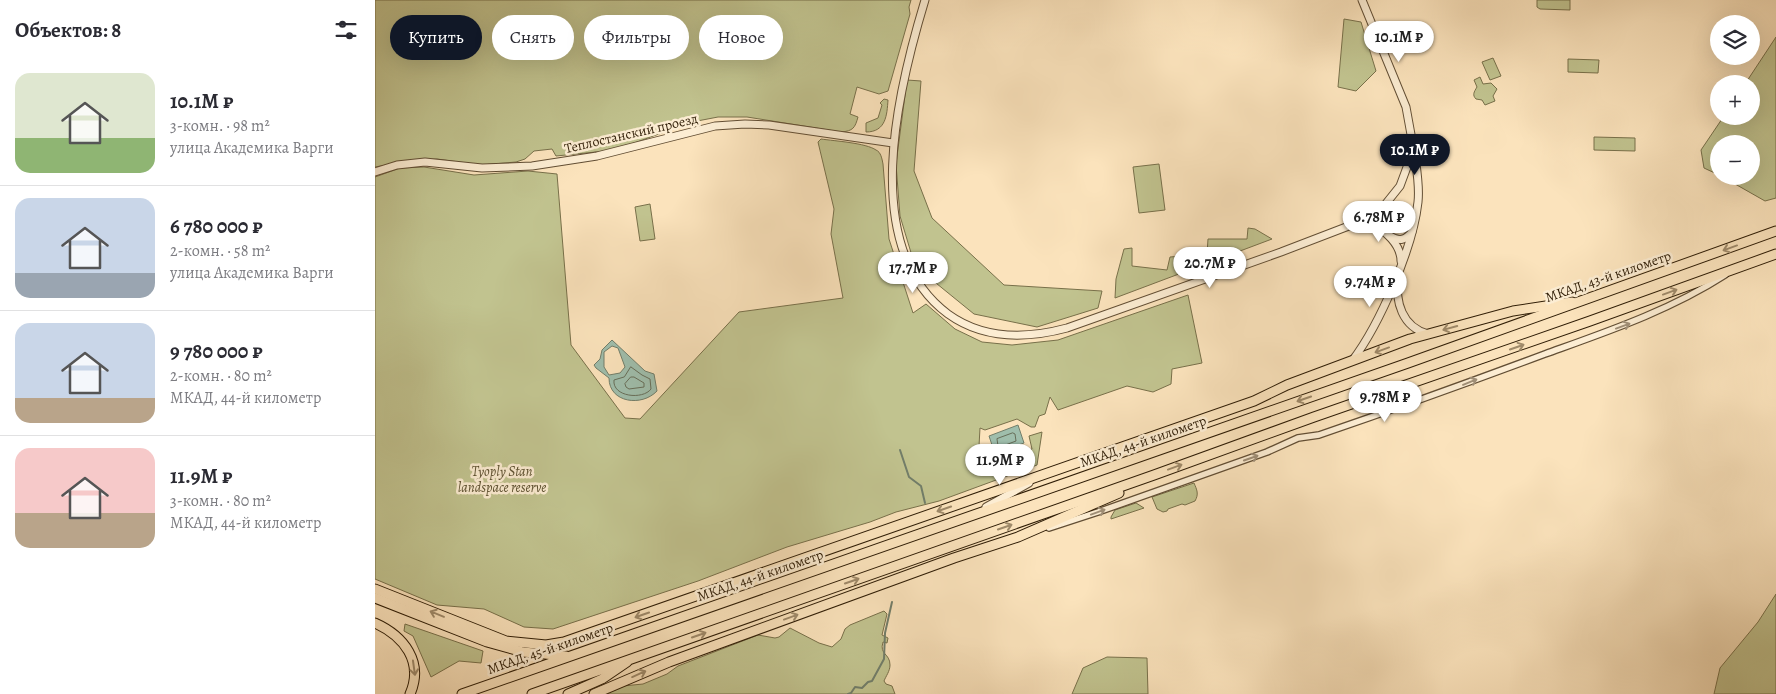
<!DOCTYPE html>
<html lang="ru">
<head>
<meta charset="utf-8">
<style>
  :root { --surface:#fff; --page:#f2f2f3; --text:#2b2b33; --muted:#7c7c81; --line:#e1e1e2; --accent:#111827 }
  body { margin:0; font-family:Alegreya,serif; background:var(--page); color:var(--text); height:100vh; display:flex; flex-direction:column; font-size:19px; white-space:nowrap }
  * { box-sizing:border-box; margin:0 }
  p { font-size:16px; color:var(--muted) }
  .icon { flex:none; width:28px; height:28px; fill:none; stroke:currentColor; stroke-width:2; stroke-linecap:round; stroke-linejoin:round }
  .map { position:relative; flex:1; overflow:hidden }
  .side { display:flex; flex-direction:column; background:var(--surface); width:375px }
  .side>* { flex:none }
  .banner { position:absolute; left:15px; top:15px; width:475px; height:45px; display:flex; gap:10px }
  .controls { position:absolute; left:1335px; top:15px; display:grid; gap:10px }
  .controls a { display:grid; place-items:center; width:50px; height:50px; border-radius:50%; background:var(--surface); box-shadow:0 5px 20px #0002; font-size:25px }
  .price { position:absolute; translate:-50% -42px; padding:0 11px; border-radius:18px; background:#fff; color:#222; font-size:16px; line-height:32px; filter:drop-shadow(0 1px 2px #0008) }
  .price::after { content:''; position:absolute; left:50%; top:30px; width:15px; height:11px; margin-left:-8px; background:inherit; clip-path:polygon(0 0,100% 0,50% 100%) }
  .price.active { background:var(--accent); color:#fff }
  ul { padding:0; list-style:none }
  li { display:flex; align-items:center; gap:15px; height:125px; padding:0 15px }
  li+li { border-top:1px solid var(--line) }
  li span { display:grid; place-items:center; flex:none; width:140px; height:100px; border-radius:15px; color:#555 }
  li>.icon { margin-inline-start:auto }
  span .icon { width:60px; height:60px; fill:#fffc; stroke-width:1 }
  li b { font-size:21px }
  h2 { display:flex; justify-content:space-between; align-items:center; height:60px; padding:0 15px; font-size:21px }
  .chip { padding:0 18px; border-radius:22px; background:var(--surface); box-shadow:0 5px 20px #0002; font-size:18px; line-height:45px }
  .chip.active { background:var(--accent); color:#fff }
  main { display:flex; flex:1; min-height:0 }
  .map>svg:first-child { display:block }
  .green { fill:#c1c38f; stroke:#78704a }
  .water { fill:#9fbeac; stroke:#727e6a; fill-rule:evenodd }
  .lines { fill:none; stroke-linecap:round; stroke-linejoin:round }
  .shore { stroke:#676e59; stroke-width:1 }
  .stream { stroke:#727e6a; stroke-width:2 }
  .minor-casing { stroke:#624e34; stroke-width:8 }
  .tertiary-casing { stroke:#624e34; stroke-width:9 }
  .primary-casing { stroke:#2f1d06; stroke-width:11 }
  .trunk-casing { stroke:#2f1d06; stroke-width:11 }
  .minor { stroke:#fcedd3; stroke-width:5.5 }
  .tertiary { stroke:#fcedd3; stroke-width:7 }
  .primary { stroke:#fbe3bc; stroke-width:9 }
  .trunk { stroke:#fbe3bc; stroke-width:9 }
  .oneway { stroke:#9f8a6a }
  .oneway2 { stroke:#a08f77 }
  .labels { text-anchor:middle; stroke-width:5; stroke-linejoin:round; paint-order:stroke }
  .street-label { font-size:14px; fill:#2f1d06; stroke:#fcedd3 }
  .park-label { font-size:14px; font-style:italic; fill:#5b4f2f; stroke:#fcedd3 }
</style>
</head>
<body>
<main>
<section class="side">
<h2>Объектов: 8<svg class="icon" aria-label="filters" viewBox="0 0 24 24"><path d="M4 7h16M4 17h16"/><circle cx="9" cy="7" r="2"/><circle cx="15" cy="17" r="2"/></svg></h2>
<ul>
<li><span style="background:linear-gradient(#dfe7d0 65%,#8fb573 0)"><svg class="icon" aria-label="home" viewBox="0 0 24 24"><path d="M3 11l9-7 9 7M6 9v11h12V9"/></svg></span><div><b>10.1M ₽</b><p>3-комн. · 98 m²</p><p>улица Академика Варги</p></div></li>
<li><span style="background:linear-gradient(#c9d6e8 75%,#9aa5b1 0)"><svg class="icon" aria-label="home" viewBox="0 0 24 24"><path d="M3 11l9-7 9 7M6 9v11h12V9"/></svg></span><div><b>6 780 000 ₽</b><p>2-комн. · 58 m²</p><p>улица Академика Варги</p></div></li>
<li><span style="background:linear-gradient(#c9d6e8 75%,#b9a48a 0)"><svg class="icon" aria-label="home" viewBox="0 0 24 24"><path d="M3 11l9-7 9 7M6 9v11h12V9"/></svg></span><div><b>9 780 000 ₽</b><p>2-комн. · 80 m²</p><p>МКАД, 44-й километр</p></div></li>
<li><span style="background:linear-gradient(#f6c9c9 65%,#b9a48a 0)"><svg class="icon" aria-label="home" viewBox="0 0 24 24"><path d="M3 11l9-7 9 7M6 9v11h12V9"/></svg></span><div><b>11.9M ₽</b><p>3-комн. · 80 m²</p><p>МКАД, 44-й километр</p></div></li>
</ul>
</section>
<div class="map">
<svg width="1401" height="694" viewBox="0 0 1401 694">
  <rect width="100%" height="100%" fill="#fbe3bc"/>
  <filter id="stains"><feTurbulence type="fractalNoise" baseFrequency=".004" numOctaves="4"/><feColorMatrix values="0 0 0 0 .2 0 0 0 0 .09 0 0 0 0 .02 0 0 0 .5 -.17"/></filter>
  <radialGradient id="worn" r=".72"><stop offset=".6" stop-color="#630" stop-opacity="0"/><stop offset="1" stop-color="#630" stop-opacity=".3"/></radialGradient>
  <g class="green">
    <path d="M0,0H536L534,7L535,14L513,91L504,94L482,87L475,114L483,117C480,128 478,131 466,132L372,117H343L317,122L259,143L231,151L181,156L177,149L159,151L150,159L141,162L106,165L62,159L34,161L0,167Z"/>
    <polygon points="1162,0 1195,0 1195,10 1165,9 1162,7"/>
    <polygon points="969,19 986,22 1001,71 981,91 963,87"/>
    <polygon points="1401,37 1401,198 1390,201 1346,176 1376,176 1376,144 1344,144 1344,175 1329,168 1326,150 1349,116 1376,116 1376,84 1370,84"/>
    <polygon points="1118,58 1126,76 1115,80 1107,62"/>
    <polygon points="1193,59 1224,60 1223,73 1193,72"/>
    <path d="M1105,77L1108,84L1116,83L1122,89L1118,96L1120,101L1110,105L1107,100L1101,99C1097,95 1099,92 1102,87L1099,80Z"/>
    <polygon points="532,80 546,81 539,171 557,218 629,285 727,291 723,308 662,327 599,314 540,266 525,216 521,164"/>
    <path d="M509,99L513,100C512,115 511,132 491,132V123L503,118L507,105L505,103Z"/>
    <polygon points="1219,137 1260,138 1260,151 1219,150"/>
    <path d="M446,139C460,141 491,143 501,150C506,152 507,159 508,164L514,239L538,313L551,304L580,329L607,342L637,345L683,340L813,295L827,363L797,369L796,384L778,392L752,386L683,410L675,397L670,414L664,416L660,427H656L642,419L610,430L605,428L604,446L608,457L619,460L657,449L654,436L667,432L662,465L564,501L521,512L495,522L412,547L323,581L178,629L149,627L109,609L62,605L0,579V177L25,168L49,167L99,175L153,171L182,174L196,345L250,418L265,419L364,312L468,298L456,234L459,209L443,142Z"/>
    <polygon points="784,164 790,210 764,213 758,167"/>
    <polygon points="275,204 280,239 265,241 260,207"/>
    <polygon points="873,228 880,229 897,239 740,298 741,279 749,249 757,248 757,266 792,270 795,257 832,254 833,239 872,239"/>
    <path d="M819,483C822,490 824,494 820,501L810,505L807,504L793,509L792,511L788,512L782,509L777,497Z"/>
    <polygon points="761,503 769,508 736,519 736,517 740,510"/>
    <polygon points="1401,594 1401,694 1339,694 1345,668 1383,622"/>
    <path d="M509,611L512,614L507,635L513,638L512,643L508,642C504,655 515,653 515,665C515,671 511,676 509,681L511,684L517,686L520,694H230L248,686L268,684L292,674L303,666L383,635L400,638L404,637L415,628L444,643L457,647L466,639L470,629L475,625Z"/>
    <polygon points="30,624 108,651 106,663 84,661 56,677 38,636 29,631"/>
    <polygon points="732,657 772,658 773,694 697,694 708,668"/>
  </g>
  <g class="water">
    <path d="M237,340L270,371L279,374L282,391C267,407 234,403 234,378L221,368L219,365L225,359L227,350ZM237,346L243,348L250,367L245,373L234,375L229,367V352Z"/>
    <polygon points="643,425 649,443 620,454 614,436"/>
  </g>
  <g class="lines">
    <g class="shore">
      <path d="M256,367L267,375L275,379L276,389C268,400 237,397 239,380L249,377Z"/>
      <polygon points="256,377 259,377 269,383 269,387 254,389 251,387 250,384"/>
      <polygon points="638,433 640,434 641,441 625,447 623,446 622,439"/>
    </g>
    <g class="stream">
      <polyline points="525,450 534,477 546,486 550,503"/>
      <polyline points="473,694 476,693 480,687 487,688 493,682 497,681 509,659 510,633 517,602"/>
    </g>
    <defs>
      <path id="minor" d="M674,528L723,512L892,452L923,438L944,435C1020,409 1095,382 1170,354C1231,332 1294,311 1350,275"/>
      <g id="tertiary">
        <path d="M550,0C523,89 483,247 573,314C609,340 651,339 692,328L906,252L979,224L992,218L1009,206L1025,186L1035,159L1037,140L1031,107L987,0"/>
        <polyline points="0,172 22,165 50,162 107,168 157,166 222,156 340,126 370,124 394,125 518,143"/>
        <path d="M1009,206C1025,211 1037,212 1037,232C1030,240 1025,242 1015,236"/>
        <path d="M992,218C1006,229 1026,242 1026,261"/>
        <path d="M1023,277C1020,302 1027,327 1053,334"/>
        <path d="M977,361C1005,324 1038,248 1043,202C1045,184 1041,167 1039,149"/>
        <polyline points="611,507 654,483"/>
      </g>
      <g id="primary">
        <polyline points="0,589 131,641 171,645 189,642 879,401 912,385 1035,339 1138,311 1197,302"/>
        <path d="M0,623C29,636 49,662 35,694"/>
        <polyline points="193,694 227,679 252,662"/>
      </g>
      <g id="trunk">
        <polyline points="0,598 112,642 148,652 191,656"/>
        <polyline points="87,694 1033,363 1401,231"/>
        <polyline points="157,694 779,475 939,417 1215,321 1401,254"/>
        <polyline points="219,694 294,662 579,558 643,537 744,493"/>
      </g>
    </defs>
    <use href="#minor" class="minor-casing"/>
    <use href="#tertiary" class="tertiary-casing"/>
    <use href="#primary" class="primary-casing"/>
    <use href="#trunk" class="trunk-casing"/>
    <use href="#minor" class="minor"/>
    <use href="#tertiary" class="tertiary"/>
    <use href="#primary" class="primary"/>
    <use href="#trunk" class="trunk"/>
  </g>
  <defs><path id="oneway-shaft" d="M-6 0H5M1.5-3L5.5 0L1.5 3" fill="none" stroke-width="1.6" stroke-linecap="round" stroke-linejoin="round" transform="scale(1.25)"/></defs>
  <g class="oneway">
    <use href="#oneway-shaft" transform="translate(1355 248) rotate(160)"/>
    <use href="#oneway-shaft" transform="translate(1295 292) rotate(-20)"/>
    <use href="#oneway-shaft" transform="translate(1075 328) rotate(165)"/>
    <use href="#oneway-shaft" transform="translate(1142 347) rotate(-19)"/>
    <use href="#oneway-shaft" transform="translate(1007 350) rotate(160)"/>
    <use href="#oneway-shaft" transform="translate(929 399) rotate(161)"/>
    <use href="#oneway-shaft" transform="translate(800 467) rotate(-20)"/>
    <use href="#oneway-shaft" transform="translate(569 509) rotate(161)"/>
    <use href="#oneway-shaft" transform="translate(630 527) rotate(-19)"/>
    <use href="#oneway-shaft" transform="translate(477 581) rotate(-19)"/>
    <use href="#oneway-shaft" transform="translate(62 614) rotate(-158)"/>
    <use href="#oneway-shaft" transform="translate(267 615) rotate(161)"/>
    <use href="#oneway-shaft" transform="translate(416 617) rotate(-20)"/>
    <use href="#oneway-shaft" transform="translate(324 635) rotate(-19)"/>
    <use href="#oneway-shaft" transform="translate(39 668) rotate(82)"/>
    <use href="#oneway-shaft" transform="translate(264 674) rotate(-24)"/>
  </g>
  <g class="oneway2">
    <use href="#oneway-shaft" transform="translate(1248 326) rotate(-20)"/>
    <use href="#oneway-shaft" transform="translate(1095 382) rotate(-22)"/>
    <use href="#oneway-shaft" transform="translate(876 458) rotate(-19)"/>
    <use href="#oneway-shaft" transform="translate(723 512) rotate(-20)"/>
  </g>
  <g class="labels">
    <g class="street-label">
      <text transform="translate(256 133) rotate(-13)" y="5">Теплостанский проезд</text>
      <text transform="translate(1233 276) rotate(-19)" y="5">МКАД, 43-й километр</text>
      <text transform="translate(768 441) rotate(-19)" y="5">МКАД, 44-й километр</text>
      <text transform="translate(385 575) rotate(-19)" y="5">МКАД, 44-й километр</text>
      <text transform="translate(175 648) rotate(-19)" y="5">МКАД, 45-й километр</text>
    </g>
    <g class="park-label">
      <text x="127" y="476">Tyoply Stan<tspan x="127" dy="16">landspace reserve</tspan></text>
    </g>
  </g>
  <rect width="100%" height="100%" filter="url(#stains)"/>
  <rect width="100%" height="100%" fill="url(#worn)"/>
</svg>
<div class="controls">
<a><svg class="icon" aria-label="layers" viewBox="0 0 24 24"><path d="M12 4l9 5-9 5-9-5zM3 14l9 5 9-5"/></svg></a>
<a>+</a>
<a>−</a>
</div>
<b class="price" style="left:1024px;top:63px">10.1M ₽</b>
<b class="price active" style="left:1040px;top:176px">10.1M ₽</b>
<b class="price" style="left:1004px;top:243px">6.78M ₽</b>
<b class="price" style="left:835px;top:289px">20.7M ₽</b>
<b class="price" style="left:538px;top:294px">17.7M ₽</b>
<b class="price" style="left:995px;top:308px">9.74M ₽</b>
<b class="price" style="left:1010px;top:423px">9.78M ₽</b>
<b class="price" style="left:625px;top:486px">11.9M ₽</b>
<div class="banner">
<a class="chip active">Купить</a>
<a class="chip">Снять</a>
<a class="chip">Фильтры</a>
<a class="chip">Новое</a>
</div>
</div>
</main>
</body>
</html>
